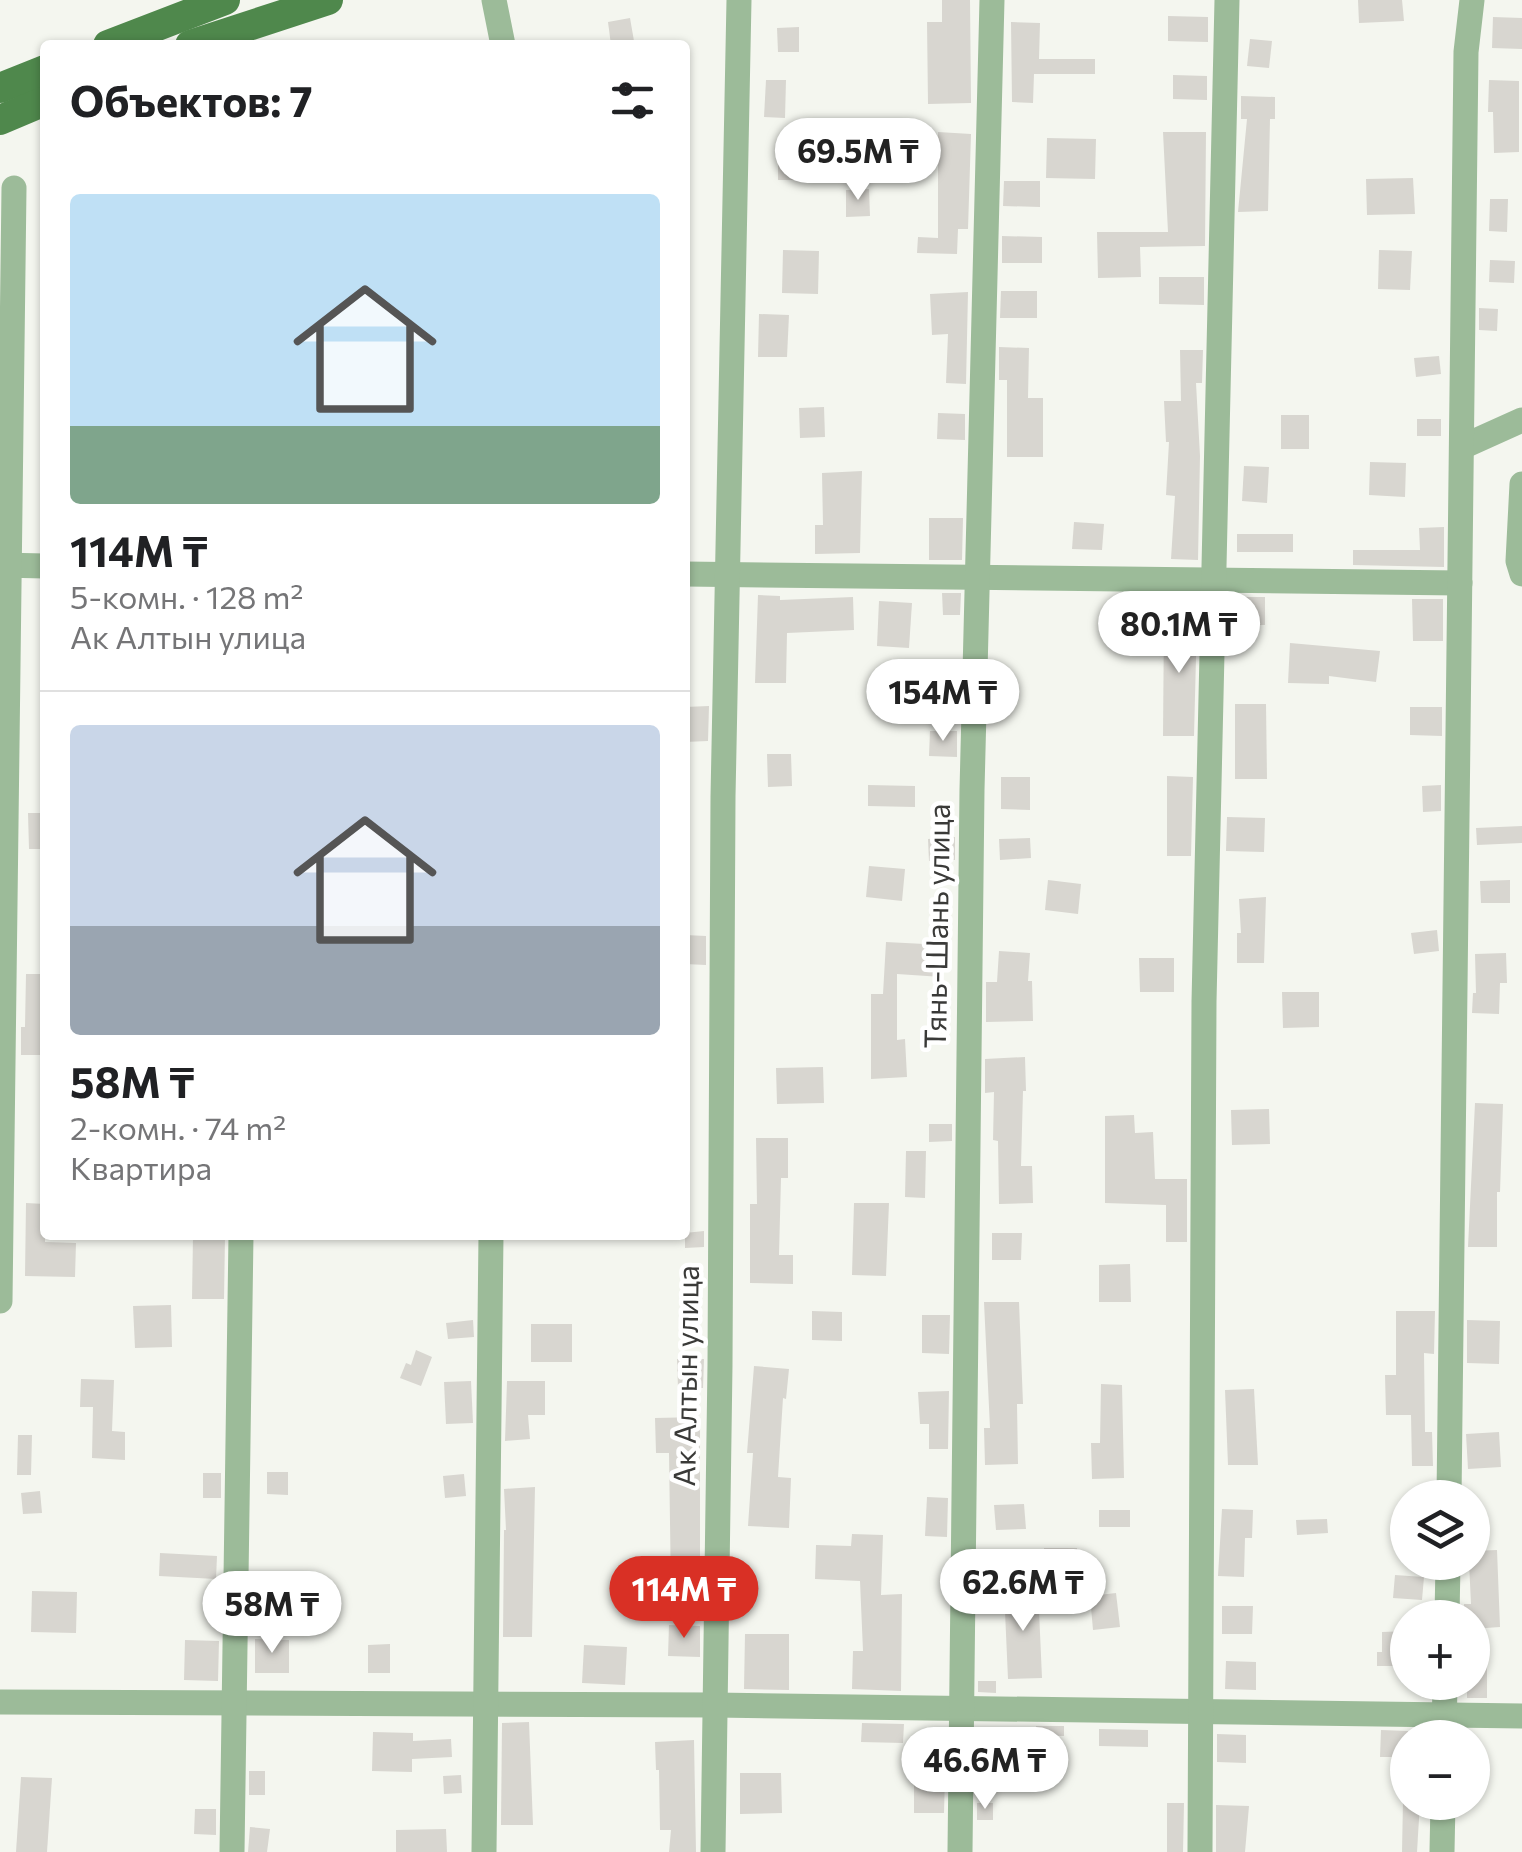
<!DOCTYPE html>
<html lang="ru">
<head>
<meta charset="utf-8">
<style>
  :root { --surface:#fff; --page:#f6f6f6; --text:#202124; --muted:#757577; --line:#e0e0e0; --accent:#d93025 }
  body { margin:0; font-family:Commissioner,sans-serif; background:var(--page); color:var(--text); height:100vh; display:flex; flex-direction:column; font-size:38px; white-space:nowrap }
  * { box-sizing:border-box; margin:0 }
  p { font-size:32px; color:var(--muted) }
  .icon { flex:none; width:55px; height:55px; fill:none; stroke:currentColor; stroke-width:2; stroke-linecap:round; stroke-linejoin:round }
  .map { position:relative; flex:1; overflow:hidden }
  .details { position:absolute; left:40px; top:40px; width:650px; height:1200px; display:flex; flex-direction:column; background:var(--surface); border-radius:10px; box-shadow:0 2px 8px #0004 }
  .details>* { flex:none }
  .tools { position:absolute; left:1390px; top:1480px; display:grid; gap:20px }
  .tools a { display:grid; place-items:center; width:100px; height:100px; border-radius:50%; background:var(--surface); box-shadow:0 2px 8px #0004; font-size:50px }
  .price { position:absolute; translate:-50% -85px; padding:0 22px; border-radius:35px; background:#fff; color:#222; font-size:32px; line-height:65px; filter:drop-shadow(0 2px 5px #0008) }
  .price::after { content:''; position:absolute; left:50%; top:60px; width:30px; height:22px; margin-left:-15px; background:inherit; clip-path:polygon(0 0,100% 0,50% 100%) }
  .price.current { background:var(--accent); color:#fff }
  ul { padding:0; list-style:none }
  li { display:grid; align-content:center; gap:20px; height:530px; padding:0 30px }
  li+li { border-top:2px solid var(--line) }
  li span { display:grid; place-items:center; height:310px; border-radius:10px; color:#555 }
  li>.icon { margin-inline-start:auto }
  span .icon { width:180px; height:180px; fill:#fffc; stroke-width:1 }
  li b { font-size:42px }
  h2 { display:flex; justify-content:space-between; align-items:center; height:120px; padding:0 30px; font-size:42px }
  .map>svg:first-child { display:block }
  .building { fill:#d8d6d0 }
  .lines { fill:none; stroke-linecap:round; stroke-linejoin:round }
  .minor { stroke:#9cbb99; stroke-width:25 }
  .major { stroke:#4f884c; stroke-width:30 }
  .labels { text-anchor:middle; stroke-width:9; stroke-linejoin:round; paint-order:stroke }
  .street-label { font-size:30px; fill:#3a3a38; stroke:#fff }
</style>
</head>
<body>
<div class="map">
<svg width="1522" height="1852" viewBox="0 0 1522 1852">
  <rect width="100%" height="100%" fill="#f4f6ef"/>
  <g class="building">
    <polygon points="942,0 970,0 971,103 928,104 927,22 942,22"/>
    <polygon points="1358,0 1402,0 1404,21 1359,23"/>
    <polygon points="1168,16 1208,17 1208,42 1168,41"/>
    <polygon points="1493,17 1522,18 1522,49 1492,48"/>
    <polygon points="630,18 634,41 611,45 608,22"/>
    <polygon points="1011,22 1040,23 1039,59 1095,59 1095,74 1034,74 1033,103 1012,102"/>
    <polygon points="799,27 799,52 778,52 777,28"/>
    <polygon points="1250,39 1272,41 1269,68 1247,66"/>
    <polygon points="1173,75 1207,76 1207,100 1173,99"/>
    <polygon points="766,80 786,80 785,118 764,117"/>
    <polygon points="1489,80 1519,81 1519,152 1494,153 1493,112 1488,112"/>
    <polygon points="1241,96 1275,97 1275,119 1270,119 1268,211 1238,212 1247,119 1241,119"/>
    <polygon points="938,132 971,134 968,229 958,229 957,254 917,253 918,237 938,238"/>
    <polygon points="1163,132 1206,132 1205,246 1140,247 1141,277 1098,278 1097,232 1168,232"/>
    <polygon points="1047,138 1096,139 1095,179 1046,178"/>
    <polygon points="796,157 796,180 778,180 778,158"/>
    <polygon points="1413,178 1415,214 1367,215 1366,179"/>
    <polygon points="1004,181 1040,181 1040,207 1003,206"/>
    <polygon points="869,189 870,216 846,217 846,190"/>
    <polygon points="1490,199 1508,199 1507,232 1489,231"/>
    <polygon points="1002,236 1042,237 1042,263 1002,263"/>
    <polygon points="783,250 819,251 818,294 782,293"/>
    <polygon points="1379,250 1412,251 1410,290 1378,289"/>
    <polygon points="1490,260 1515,261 1514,283 1489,282"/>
    <polygon points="1159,277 1204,277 1204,305 1159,304"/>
    <polygon points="1001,291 1037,291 1037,318 1000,318"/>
    <polygon points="968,292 966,384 946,383 948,334 932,335 930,294"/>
    <polygon points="1479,308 1498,309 1497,331 1479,330"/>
    <polygon points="759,314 789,315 787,357 758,357"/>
    <polygon points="999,347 1029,348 1028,398 1043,398 1043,457 1007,457 1007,380 999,380"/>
    <polygon points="1180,350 1203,350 1202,383 1196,383 1200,456 1198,560 1171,559 1175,496 1166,495 1169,442 1166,442 1164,401 1181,401"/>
    <polygon points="1439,356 1441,374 1416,377 1414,358"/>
    <polygon points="824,407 825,437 800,438 799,408"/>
    <polygon points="938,413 965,414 965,440 937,439"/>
    <rect x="1281" y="415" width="28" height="34"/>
    <rect x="1417" y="419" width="24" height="17"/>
    <polygon points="1370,462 1406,463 1405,497 1369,495"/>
    <polygon points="1244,466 1269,467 1267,503 1242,501"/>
    <polygon points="862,471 860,553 815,554 815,525 823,525 822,473"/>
    <polygon points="929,518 963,518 962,560 929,560"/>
    <polygon points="1074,522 1104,524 1102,550 1072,549"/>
    <polygon points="1444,527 1444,567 1353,565 1353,550 1420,550 1419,528"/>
    <rect x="1237" y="534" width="56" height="18"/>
    <polygon points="942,593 961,593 960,615 943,615"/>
    <polygon points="758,595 780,596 780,600 853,597 854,630 787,633 786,683 755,683"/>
    <polygon points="1230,597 1265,597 1265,625 1229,625"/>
    <polygon points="1412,599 1443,599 1443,641 1413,641"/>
    <polygon points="879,601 912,603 909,648 877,646"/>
    <polygon points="1164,617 1197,618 1194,736 1163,736"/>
    <polygon points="1290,643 1380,651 1376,682 1329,676 1329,684 1288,683"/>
    <polygon points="959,677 958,702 933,704 932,679"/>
    <polygon points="1235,704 1266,704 1267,779 1235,779"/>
    <polygon points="709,706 708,741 685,742 685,707"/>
    <polygon points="1410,707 1442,707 1442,736 1410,735"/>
    <polygon points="930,731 957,731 957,757 929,756"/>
    <polygon points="767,754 791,754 792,786 768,787"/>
    <polygon points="1167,776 1193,777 1191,856 1167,856"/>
    <polygon points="1001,777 1030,777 1030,810 1001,809"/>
    <polygon points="868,785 915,786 915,807 868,806"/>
    <polygon points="1441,785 1441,811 1423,812 1422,786"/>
    <polygon points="28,813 45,813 45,849 29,849"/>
    <polygon points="1227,817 1265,818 1264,852 1226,851"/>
    <polygon points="1522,826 1522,843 1477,845 1476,828"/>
    <polygon points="955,837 955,860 929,861 928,839"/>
    <polygon points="1030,838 1031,858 1000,860 999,839"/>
    <polygon points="869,866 905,869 902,901 866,897"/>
    <polygon points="1048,880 1081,884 1078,914 1045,910"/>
    <polygon points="1510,880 1510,903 1481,903 1480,881"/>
    <polygon points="1266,897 1264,963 1237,963 1237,933 1241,933 1239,899"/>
    <polygon points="1437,930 1439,951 1414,954 1411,933"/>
    <polygon points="685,935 706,936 706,965 685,964"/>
    <polygon points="886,942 944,945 942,977 897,974 897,1040 905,1039 907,1077 871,1079 871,994 883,994"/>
    <polygon points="999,951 1030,953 1028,981 1032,981 1033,1021 986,1022 986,982 997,982"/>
    <polygon points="1506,953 1507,983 1500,983 1499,1014 1472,1013 1473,993 1476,993 1475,954"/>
    <polygon points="1139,958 1174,958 1174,992 1140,992"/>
    <polygon points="26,974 45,974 45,1055 21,1055 21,1027 25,1027"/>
    <polygon points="1282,992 1319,992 1319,1027 1283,1028"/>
    <polygon points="1025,1057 1026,1091 1023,1091 1021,1166 1032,1166 1033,1203 999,1204 998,1141 993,1140 994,1092 985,1093 985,1059"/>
    <polygon points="823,1067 824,1103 777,1104 776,1068"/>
    <polygon points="1475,1103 1503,1104 1500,1192 1497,1192 1497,1247 1468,1247"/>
    <polygon points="1269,1109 1270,1144 1232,1145 1231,1110"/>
    <polygon points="1134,1115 1135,1133 1153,1132 1155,1179 1187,1179 1187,1242 1166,1242 1166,1205 1105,1203 1105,1116"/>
    <polygon points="929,1124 952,1124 952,1141 929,1142"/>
    <polygon points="756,1138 788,1138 788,1178 781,1178 779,1255 793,1255 793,1284 750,1283 750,1204 757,1204"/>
    <polygon points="906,1151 926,1151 925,1198 905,1197"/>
    <polygon points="26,1203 45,1204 45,1242 76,1243 75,1277 25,1276"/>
    <polygon points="854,1203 889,1203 886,1276 852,1275"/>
    <polygon points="704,1231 704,1247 685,1248 685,1233"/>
    <polygon points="992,1233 1022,1233 1021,1260 992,1260"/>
    <polygon points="193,1235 225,1235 224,1299 192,1299"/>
    <polygon points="1130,1264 1131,1302 1099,1302 1099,1265"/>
    <polygon points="984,1302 1019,1302 1023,1404 1017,1404 1018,1464 985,1465 984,1428 990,1428"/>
    <polygon points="171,1305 172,1347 135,1348 133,1306"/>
    <polygon points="812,1311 842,1312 842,1341 812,1340"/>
    <polygon points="1396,1311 1435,1311 1434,1354 1424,1353 1425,1432 1432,1432 1433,1466 1412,1466 1411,1415 1386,1415 1385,1375 1396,1375"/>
    <polygon points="922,1315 950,1315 949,1354 922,1353"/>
    <polygon points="473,1320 474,1337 448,1339 446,1323"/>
    <polygon points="1467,1320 1500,1321 1499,1364 1467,1363"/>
    <rect x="531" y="1324" width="41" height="38"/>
    <polygon points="416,1350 432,1357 421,1386 400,1378 406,1363 411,1365"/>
    <polygon points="677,1359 704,1359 703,1388 678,1388"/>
    <polygon points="754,1366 789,1369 786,1399 783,1398 778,1477 791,1478 789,1528 748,1526 753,1453 747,1453"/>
    <polygon points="81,1379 114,1380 112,1431 125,1432 125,1460 92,1458 93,1407 80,1407"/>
    <polygon points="471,1381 473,1423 446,1424 444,1382"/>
    <polygon points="507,1381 545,1381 545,1415 528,1415 530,1439 505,1441"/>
    <polygon points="1101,1384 1122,1385 1124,1478 1092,1479 1091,1443 1100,1443"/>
    <polygon points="1254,1389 1258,1465 1228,1465 1225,1390"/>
    <polygon points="949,1391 948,1449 929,1449 929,1424 920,1424 918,1392"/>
    <polygon points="700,1417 700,1590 671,1591 669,1453 656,1453 655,1418"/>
    <polygon points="1499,1432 1501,1467 1468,1469 1466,1434"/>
    <polygon points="18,1435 32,1435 31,1475 17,1475"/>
    <polygon points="267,1472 288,1472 288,1495 267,1494"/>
    <rect x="203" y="1473" width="18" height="25"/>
    <polygon points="464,1474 466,1496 445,1498 443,1476"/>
    <polygon points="535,1487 532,1637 503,1637 504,1530 506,1530 504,1489"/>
    <polygon points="40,1491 42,1513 23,1514 21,1493"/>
    <polygon points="927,1497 948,1498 947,1537 925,1536"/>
    <polygon points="1024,1504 1026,1529 996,1530 994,1505"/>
    <polygon points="1222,1509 1253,1510 1252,1538 1245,1538 1244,1577 1218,1576"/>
    <rect x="1099" y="1510" width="31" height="17"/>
    <polygon points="1327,1519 1328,1533 1297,1535 1296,1520"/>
    <polygon points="852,1534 883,1535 881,1595 902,1594 901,1691 852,1689 853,1651 863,1651 860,1581 815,1579 816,1545 851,1546"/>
    <polygon points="1044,1548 1077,1548 1078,1585 1045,1585"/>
    <polygon points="1497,1550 1500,1627 1472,1629 1472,1618 1463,1618 1464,1604 1471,1604 1469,1562 1472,1562 1472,1551"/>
    <polygon points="160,1553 217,1556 216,1579 159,1576"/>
    <polygon points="1395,1575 1424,1577 1422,1600 1393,1598"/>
    <polygon points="1038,1588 1042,1678 1008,1679 1004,1589"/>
    <polygon points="32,1591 77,1592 76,1633 31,1632"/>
    <polygon points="1116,1593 1120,1627 1093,1630 1090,1596"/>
    <polygon points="1222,1606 1253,1606 1252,1634 1222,1634"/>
    <polygon points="669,1625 700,1626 700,1657 668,1656"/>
    <polygon points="1408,1631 1408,1666 1377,1666 1377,1652 1382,1652 1382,1632"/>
    <polygon points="745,1634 789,1634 789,1690 744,1689"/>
    <polygon points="255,1639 289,1640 289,1673 255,1673"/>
    <polygon points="185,1640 219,1641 218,1681 184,1680"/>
    <polygon points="390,1644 390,1673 368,1673 368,1645"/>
    <polygon points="584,1645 627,1647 625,1685 582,1683"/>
    <polygon points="1226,1661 1256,1662 1256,1690 1225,1689"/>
    <polygon points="1472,1662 1487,1663 1487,1698 1467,1698 1467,1682 1472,1682"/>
    <polygon points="978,1681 996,1681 996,1693 978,1692"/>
    <polygon points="529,1722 533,1825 501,1825 502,1723"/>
    <polygon points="862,1723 904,1724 903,1743 861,1742"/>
    <polygon points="1036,1726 1064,1726 1064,1736 1035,1735"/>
    <polygon points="1099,1729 1148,1730 1148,1747 1099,1746"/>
    <polygon points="1381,1730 1408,1731 1408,1757 1380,1757"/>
    <polygon points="373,1732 413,1733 413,1741 451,1739 452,1757 412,1759 412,1772 372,1771"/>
    <polygon points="1217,1734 1246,1735 1246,1763 1217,1762"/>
    <polygon points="694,1740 696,1852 669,1852 671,1830 660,1830 659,1770 656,1770 655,1742"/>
    <rect x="249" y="1771" width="16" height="24"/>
    <polygon points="740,1773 781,1773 782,1813 740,1814"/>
    <polygon points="461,1775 462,1793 444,1794 443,1776"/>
    <polygon points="914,1775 945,1775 944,1813 914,1813"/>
    <polygon points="21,1777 52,1778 47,1852 16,1852"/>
    <polygon points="1403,1801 1420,1802 1417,1852 1402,1852"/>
    <rect x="977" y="1803" width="16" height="17"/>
    <polygon points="1167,1803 1184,1803 1183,1852 1167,1852"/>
    <polygon points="1216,1805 1249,1806 1245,1852 1216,1852"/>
    <polygon points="195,1809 216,1809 216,1835 194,1834"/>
    <polygon points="250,1827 270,1829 267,1852 248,1852"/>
    <polygon points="446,1829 447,1852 396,1852 396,1830"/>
  </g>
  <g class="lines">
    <g class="minor">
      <polyline points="494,0 503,45"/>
      <polyline points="1462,447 1522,420"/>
      <polyline points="1522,484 1518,561 1522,574"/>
      <polyline points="0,565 45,566"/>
      <polyline points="685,574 1460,583"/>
      <polyline points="0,1301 14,188"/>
      <polyline points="1449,1498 1466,52 1472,0"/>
      <polyline points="1447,1618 1448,1562"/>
      <polyline points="0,1702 715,1705 1522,1716"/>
      <polyline points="1444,1738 1445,1682"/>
      <polyline points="232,1852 241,1235"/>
      <polyline points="484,1852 491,1235"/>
      <polyline points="713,1852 720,1365 723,797 739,0"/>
      <polyline points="960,1852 972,790 992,0"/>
      <polyline points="1200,1852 1204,1002 1227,0"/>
      <polyline points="1442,1852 1443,1802"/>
    </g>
    <g class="major">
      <polyline points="108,45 225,0"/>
      <polyline points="190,45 328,0"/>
      <polyline points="0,88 45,70"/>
      <polyline points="0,120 45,101"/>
    </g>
  </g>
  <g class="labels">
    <g class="street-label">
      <text transform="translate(938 926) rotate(-89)" y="10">Тянь-Шань улица</text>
      <text transform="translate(687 1376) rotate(-89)" y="10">Ак Алтын улица</text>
    </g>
  </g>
</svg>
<div class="tools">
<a><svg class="icon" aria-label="layers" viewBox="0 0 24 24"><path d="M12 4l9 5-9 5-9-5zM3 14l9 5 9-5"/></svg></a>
<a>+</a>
<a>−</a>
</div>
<b class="price" style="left:858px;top:203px">69.5M ₸</b>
<b class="price" style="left:1179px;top:676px">80.1M ₸</b>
<b class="price" style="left:943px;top:744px">154M ₸</b>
<b class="price" style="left:1023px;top:1634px">62.6M ₸</b>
<b class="price current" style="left:684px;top:1641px">114M ₸</b>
<b class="price" style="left:272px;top:1656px">58M ₸</b>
<b class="price" style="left:985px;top:1812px">46.6M ₸</b>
<section class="details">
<h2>Объектов: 7<svg class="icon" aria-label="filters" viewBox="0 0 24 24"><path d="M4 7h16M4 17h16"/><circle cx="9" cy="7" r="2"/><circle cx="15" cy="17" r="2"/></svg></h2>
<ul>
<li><span style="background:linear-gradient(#bfe0f5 75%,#7fa58c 0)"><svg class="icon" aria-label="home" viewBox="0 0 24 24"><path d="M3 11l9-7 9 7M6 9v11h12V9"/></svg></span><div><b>114M ₸</b><p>5-комн. · 128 m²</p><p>Ак Алтын улица</p></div></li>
<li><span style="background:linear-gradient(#c9d6e8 65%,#9aa5b1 0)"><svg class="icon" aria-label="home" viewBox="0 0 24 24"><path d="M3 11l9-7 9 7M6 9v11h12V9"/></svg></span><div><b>58M ₸</b><p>2-комн. · 74 m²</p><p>Квартира</p></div></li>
</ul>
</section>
</div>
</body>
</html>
